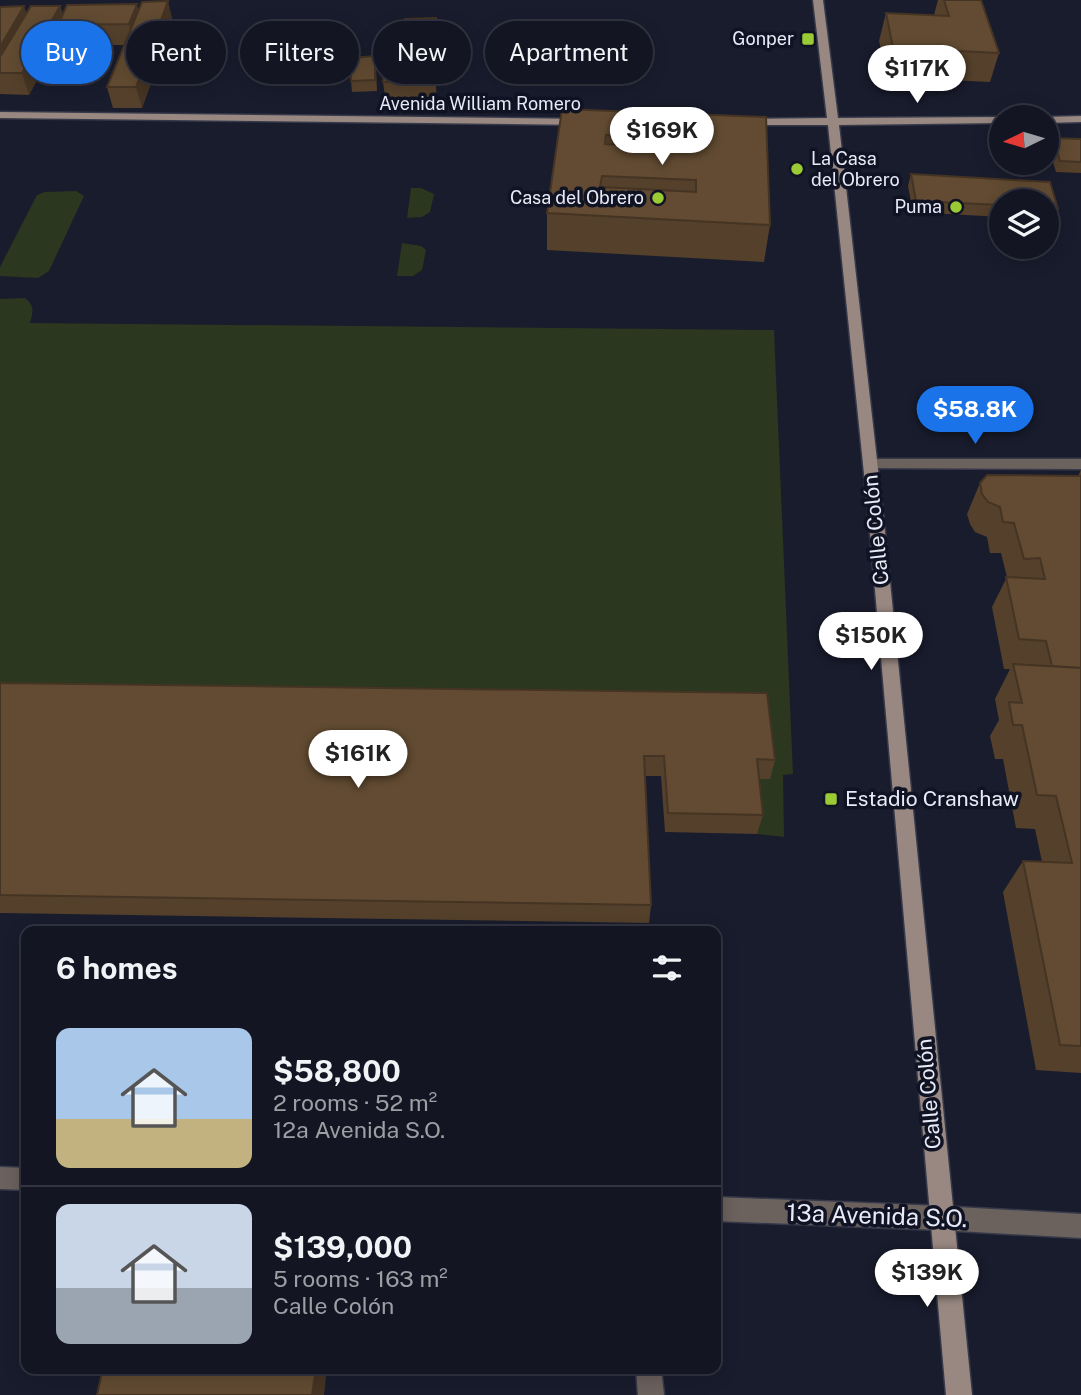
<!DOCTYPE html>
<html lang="en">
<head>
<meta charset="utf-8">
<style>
  :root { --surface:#131522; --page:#20222f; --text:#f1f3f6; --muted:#9d9fa5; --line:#323440; --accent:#1a73e8 }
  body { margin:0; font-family:"Public Sans",sans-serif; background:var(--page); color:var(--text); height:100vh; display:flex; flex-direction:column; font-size:26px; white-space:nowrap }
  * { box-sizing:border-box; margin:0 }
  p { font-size:23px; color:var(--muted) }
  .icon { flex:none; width:38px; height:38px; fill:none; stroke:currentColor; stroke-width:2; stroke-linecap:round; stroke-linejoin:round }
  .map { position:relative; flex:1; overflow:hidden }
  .details { position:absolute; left:21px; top:926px; width:700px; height:448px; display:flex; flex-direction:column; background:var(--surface); border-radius:14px; box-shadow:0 4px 18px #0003,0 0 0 2px var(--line) }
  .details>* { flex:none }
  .guide { position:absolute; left:21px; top:21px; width:700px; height:63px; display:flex; gap:14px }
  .needle { width:46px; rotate:265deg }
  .buttons { position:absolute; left:989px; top:105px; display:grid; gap:14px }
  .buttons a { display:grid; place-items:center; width:70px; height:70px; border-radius:50%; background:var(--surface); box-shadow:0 4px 18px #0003,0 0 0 2px var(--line); font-size:35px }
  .price { position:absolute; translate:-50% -60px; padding:0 16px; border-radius:24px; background:#fff; color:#222; font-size:23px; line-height:46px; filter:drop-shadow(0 2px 4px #0008) }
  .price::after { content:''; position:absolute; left:50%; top:42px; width:21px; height:16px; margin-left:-10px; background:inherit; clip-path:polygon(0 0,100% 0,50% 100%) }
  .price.current { background:var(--accent); color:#fff }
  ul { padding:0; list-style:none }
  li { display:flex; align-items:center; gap:21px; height:175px; padding:0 35px }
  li+li { border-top:2px solid var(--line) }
  li span { display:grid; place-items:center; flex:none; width:196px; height:140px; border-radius:14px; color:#555 }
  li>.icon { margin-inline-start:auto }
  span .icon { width:84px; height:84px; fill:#fffc; stroke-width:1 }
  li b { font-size:30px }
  h2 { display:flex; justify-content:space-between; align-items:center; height:84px; padding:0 35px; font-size:30px }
  .tag { padding:0 24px; border-radius:32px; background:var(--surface); box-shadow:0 4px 18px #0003,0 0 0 2px var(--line); font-size:24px; line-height:63px }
  .tag.current { background:var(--accent); color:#fff }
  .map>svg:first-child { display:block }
  .green { fill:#2b371e }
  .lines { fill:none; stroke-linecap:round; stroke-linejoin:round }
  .service-casing { stroke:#363949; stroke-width:3 }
  .minor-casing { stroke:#363949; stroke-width:3 }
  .tertiary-casing { stroke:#363949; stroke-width:3 }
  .secondary-casing { stroke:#363949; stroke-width:3 }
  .service { fill:#6b615d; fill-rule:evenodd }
  .minor { fill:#6b615d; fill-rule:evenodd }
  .tertiary { fill:#6b615d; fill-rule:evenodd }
  .secondary { fill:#988881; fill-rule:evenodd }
  .wall { fill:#54402b }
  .shaded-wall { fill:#453423 }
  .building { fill:#624b32; stroke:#453423; stroke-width:2; fill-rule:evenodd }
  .poi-dot { fill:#9acb34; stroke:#101323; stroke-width:2.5 }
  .labels { text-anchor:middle; stroke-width:7; stroke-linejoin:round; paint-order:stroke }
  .far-poi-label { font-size:18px; fill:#e8eaf6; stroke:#101323; text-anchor:end }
  .far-street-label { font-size:18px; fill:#e8eaf6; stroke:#101323 }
  .street-label { font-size:21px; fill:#e8eaf6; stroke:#101323 }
  .poi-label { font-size:21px; fill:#e8eaf6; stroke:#101323; text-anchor:start }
  .near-street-label { font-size:24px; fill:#e8eaf6; stroke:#101323 }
</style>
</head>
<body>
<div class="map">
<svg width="1081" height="1395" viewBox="0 0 1081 1395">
  <rect width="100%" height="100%" fill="#191c2d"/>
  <g class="green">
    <polygon points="411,188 421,188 434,194 430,212 422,217 407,218"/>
    <polygon points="76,191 84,196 49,271 38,278 0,276 0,267 37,195 45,192"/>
    <polygon points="402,243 421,246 426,250 422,270 413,276 397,276"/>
    <path d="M25,298C35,306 33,312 30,323L774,330L793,774L783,775L784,837L757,834L752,779H769L0,703V299Z"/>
  </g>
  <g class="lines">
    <defs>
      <polygon id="service" points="636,1368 661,1368 664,1395 638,1395"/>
      <g id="minor">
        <polygon points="870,459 1081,459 1081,469 865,468 863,464 865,460"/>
        <polygon points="940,1206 1081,1214 1081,1238 940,1230 932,1226 928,1218 932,1210"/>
      </g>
      <g id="tertiary">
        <polygon points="0,1167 26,1168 26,1190 0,1189"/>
        <polygon points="716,1197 940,1206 948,1210 952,1218 948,1226 940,1230 716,1221"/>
      </g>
      <g id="secondary">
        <polygon points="813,0 823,0 838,118 1001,117 1003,117 1001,117 1001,123 839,125 884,522 972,1395 946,1395 869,522 828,125 742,125 736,122 742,119 827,118"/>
        <polygon points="0,112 585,119 591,122 585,125 0,118"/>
        <polygon points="1081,116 1081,122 1046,123 1046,117 1044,117"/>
      </g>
    </defs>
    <use href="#service" class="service-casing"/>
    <use href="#minor" class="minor-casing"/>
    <use href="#tertiary" class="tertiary-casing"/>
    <use href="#secondary" class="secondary-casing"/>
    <use href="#service" class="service"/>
    <use href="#minor" class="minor"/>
    <use href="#tertiary" class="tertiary"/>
    <use href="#secondary" class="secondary"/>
  </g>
  <g class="wall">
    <polygon points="938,0 981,0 999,53 990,82 887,77 879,41 886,13 934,15"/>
    <polygon points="60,6 63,14 138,10 173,22 142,108 113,108 107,87 124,45 64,45 61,36 29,95 0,94 0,7 27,14"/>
    <polygon points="436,18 439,61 434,61 437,101 386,103 383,82"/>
    <polygon points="376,67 377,91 352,92 351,81"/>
    <polygon points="562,109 766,117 770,225 764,262 547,250 547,213"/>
    <polygon points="1053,138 1081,139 1081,173 1056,172 1049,149"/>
    <polygon points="911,174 1050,182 1058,209 1053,220 1046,220 1046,201 1001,201 1001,217 913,212 908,186"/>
    <polygon points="1081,470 1081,1073 1036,1070 1003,892 1023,861 1042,862 1035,829 1016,828 1003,759 995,759 990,736 999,720 995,699 1010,669 1004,669 992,607 1007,577 1001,553 990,553 987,537 975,532 970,524 967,514 980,483 1078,476"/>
    <polygon points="0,683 775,760 770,779 759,779 763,815 757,834 665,832 661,776 645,776 651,905 649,923 0,913"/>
  </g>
  <g class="shaded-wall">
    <polygon points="168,1 173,22 142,108 136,87"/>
    <polygon points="137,4 142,25 134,45 129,24"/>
    <polygon points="24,6 31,27 0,73 0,47"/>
    <polygon points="60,6 66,25 58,25 61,36 29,95 22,73"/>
    <polygon points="316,1368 327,1368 324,1395 312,1395"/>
  </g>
  <g class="building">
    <polygon points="944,0 981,0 999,53 893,48 886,13 949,16"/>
    <polygon points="168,1 136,87 107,87 142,2"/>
    <polygon points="137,4 129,24 58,25 67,5"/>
    <polygon points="24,6 0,47 0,7"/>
    <polygon points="31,6 60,6 22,73 0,73 0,57"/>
    <polygon points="436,18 438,50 433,50 433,44 406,45 405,19"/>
    <polygon points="433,44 435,80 383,82 384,46"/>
    <polygon points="375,56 375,80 351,81 350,58"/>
    <path d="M562,109L766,117L770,225L547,213ZM606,135L697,138V148L605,144ZM602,176L696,180V192L600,187Z"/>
    <polygon points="1053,138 1081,139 1081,162 1060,161"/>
    <polygon points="911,174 1050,182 1058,209 1046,208 1046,201 1001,201 1001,205 916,201"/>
    <polygon points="987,475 1081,476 1081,668 1052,666 1046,641 1019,639 1006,577 1045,579 1040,558 1024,559 1014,523 1003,522 1000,507 988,502 982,494 980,483"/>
    <polygon points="1013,664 1081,668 1081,1046 1060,1045 1023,861 1072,863 1056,796 1037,795 1022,725 1013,725 1009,702 1022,703"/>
    <polygon points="0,683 767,693 775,760 757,759 763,815 668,813 664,756 644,756 651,905 0,895"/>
    <polygon points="103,1368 316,1368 312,1395 97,1395"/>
  </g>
  <g class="poi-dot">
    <rect x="801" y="32" width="14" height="14" rx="3.5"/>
    <circle cx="797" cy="169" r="7"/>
    <circle cx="658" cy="198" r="7"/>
    <circle cx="956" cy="207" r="7"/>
    <rect x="824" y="792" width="14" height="14" rx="3.5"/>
  </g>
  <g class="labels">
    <g class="far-poi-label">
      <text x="794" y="45">Gonper</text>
      <text x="811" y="165" text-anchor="start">La Casa<tspan x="811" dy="21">del Obrero</tspan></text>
      <text x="644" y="204">Casa del Obrero</text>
      <text x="942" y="213">Puma</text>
    </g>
    <g class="far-street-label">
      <text x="480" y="110">Avenida William Romero</text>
    </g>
    <g class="street-label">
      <text transform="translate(876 530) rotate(-96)" y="7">Calle Colón</text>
      <text transform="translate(929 1094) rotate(-95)" y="7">Calle Colón</text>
    </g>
    <g class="poi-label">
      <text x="845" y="806">Estadio Cranshaw</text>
    </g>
    <g class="near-street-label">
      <text transform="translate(877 1216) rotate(2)" y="8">13a Avenida S.O.</text>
    </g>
  </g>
</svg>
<div class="buttons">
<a><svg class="needle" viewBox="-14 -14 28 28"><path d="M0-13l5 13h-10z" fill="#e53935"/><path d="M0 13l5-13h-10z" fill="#9d9fa5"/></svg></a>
<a><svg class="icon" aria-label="layers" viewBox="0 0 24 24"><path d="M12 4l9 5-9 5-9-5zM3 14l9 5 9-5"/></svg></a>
</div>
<b class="price" style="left:917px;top:105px">$117K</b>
<b class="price" style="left:662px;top:167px">$169K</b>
<b class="price current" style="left:975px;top:446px">$58.8K</b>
<b class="price" style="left:871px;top:672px">$150K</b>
<b class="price" style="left:358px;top:790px">$161K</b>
<b class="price" style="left:927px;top:1309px">$139K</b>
<div class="guide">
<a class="tag current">Buy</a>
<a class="tag">Rent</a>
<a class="tag">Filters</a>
<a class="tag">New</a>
<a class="tag">Apartment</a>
</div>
<section class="details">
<h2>6 homes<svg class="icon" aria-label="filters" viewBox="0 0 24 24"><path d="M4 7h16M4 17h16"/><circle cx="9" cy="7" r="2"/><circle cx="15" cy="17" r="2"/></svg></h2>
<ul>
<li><span style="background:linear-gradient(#a9c7e8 65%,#c2b280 0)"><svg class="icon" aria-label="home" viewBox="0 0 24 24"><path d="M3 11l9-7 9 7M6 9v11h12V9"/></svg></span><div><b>$58,800</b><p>2 rooms · 52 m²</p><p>12a Avenida S.O.</p></div></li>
<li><span style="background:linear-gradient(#c9d6e8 60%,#9aa5b1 0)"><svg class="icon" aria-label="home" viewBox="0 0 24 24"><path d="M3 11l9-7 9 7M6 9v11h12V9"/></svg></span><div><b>$139,000</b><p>5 rooms · 163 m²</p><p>Calle Colón</p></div></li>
</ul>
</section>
</div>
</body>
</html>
